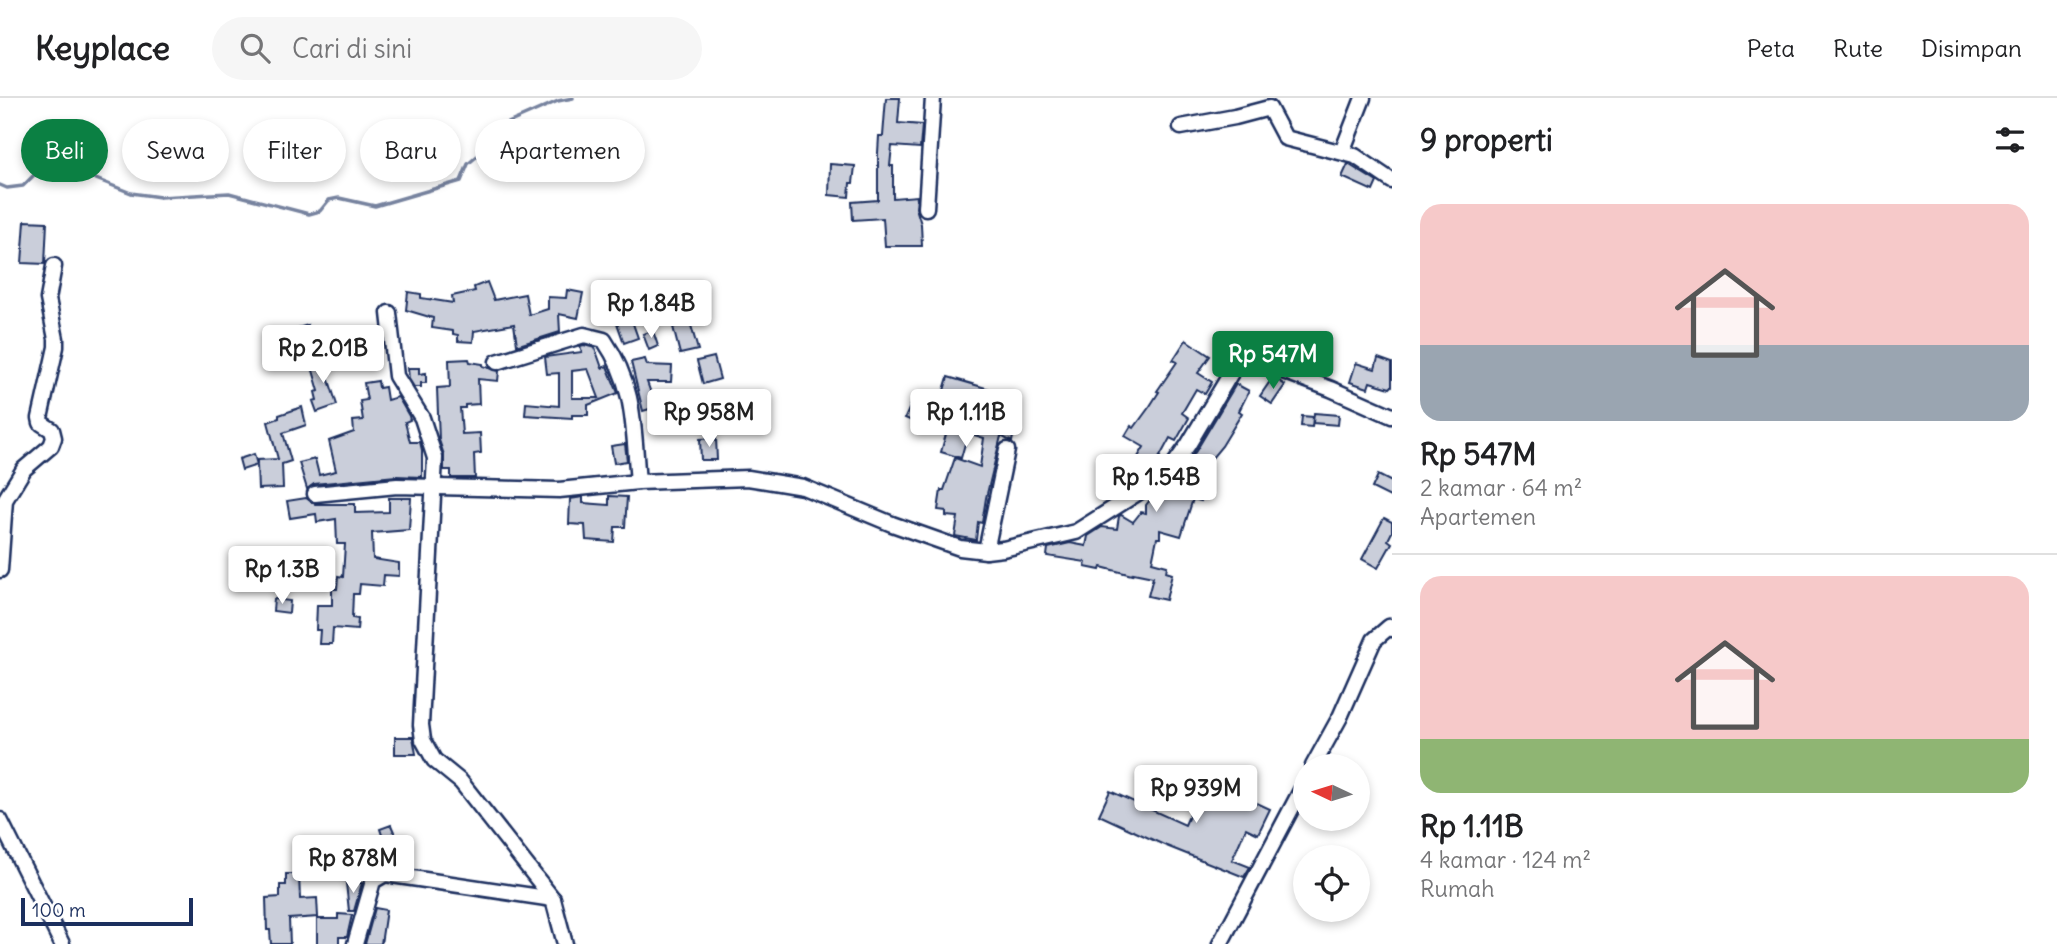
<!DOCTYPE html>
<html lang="id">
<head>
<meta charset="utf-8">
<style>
  :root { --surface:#fff; --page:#f6f6f6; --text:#202124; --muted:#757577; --line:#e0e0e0; --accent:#0b8043 }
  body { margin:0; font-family:Delius,sans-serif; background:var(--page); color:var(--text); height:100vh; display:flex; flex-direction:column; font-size:26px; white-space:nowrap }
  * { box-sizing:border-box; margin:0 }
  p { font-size:23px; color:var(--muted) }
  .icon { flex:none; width:38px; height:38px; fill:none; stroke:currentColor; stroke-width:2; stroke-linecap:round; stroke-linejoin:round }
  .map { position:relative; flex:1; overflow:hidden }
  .sheet { display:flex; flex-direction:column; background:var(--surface); width:665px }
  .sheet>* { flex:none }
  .banner { position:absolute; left:21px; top:21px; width:665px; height:63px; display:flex; gap:14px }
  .needle { width:46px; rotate:274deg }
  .buttons { position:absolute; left:1293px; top:656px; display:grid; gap:14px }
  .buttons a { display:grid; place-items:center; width:77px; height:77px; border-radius:50%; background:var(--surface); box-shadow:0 4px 10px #0003; font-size:35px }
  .scale { position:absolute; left:21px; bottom:18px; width:172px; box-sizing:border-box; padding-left:7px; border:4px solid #1b2f5e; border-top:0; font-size:19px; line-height:24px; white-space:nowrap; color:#1b2f5e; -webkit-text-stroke:5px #fff; paint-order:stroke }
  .price { position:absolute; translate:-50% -60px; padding:0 16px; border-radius:7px; background:#fff; color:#222; font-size:23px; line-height:46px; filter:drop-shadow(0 2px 4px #0008) }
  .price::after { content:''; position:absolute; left:50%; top:42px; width:21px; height:16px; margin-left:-10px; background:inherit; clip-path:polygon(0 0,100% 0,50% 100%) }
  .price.selected { background:var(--accent); color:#fff }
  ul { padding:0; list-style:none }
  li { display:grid; align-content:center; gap:14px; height:371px; padding:0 28px }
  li+li { border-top:2px solid var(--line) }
  li span { display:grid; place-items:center; height:217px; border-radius:21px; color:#555 }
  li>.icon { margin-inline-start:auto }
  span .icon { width:126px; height:126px; fill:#fffc; stroke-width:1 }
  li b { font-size:30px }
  h2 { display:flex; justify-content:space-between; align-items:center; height:84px; padding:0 28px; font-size:30px }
  .tag { padding:0 24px; border-radius:32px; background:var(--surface); box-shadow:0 4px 10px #0003; font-size:24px; line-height:63px }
  .tag.selected { background:var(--accent); color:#fff }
  header { display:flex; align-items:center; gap:42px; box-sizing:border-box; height:98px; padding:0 35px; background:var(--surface); border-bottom:2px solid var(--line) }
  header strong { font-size:33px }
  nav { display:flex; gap:38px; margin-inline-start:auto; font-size:24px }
  .search { width:490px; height:63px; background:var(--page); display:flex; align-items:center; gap:18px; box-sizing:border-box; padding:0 24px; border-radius:38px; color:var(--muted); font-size:26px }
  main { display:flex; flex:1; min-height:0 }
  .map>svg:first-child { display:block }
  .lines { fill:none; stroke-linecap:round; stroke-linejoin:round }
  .stream { stroke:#77839f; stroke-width:3.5 }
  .building { fill:#caceda; stroke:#1b2f5e; stroke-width:2; fill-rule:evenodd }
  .minor-casing { stroke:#1b2f5e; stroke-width:19 }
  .minor { stroke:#fff; stroke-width:14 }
</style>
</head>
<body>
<header>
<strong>Keyplace</strong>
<div class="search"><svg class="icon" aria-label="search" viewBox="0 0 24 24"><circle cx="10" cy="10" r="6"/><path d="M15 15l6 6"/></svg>Cari di sini</div>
<nav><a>Peta</a><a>Rute</a><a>Disimpan</a></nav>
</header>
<main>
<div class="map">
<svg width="1392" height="846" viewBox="0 0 1392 846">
  <rect width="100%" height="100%" fill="#fff"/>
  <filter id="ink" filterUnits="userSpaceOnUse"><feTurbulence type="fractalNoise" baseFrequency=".0143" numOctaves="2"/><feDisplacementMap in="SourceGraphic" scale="14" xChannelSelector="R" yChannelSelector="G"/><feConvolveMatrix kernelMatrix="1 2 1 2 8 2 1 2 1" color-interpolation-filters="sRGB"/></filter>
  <g filter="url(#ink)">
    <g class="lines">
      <polyline class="stream" points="0,87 7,90 23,88 34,77 57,72 86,77 131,95 160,99 229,95 309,116 320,113 329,102 339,100 375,108 461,83 468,66 483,53 508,25 558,3 573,0"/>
    </g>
    <g class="building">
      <polygon points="886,0 900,0 898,25 922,27 920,50 892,48 890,68 893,68 893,100 917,98 916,110 921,126 922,148 885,148 883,120 853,122 852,104 878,102 878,55 879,38 883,38"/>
      <polygon points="830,66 855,68 853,85 850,85 849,99 829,97"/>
      <polygon points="1348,66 1377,84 1373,93 1342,79"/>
      <polygon points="25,123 47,124 45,166 22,165"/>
      <polygon points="487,184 494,202 525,196 529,217 548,211 548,199 566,200 567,192 583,195 578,220 559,216 560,234 519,247 517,247 514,226 474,233 473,244 458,243 458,237 453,236 453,233 432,230 433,220 406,212 408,194 421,196 421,200 453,205 452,198 475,193 474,189"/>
      <polygon points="644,198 647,207 632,213 628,203"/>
      <polygon points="631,220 638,240 624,245 617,225"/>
      <polygon points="690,224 698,252 680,256 673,229"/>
      <polygon points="308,227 315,255 292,262 290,254 283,256 279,242 299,236 298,230"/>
      <polygon points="653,233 658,248 649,252 643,236"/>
      <polygon points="1186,242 1210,258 1198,275 1212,284 1205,296 1196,291 1182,315 1189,320 1176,343 1170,340 1151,375 1141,382 1133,377 1128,385 1116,376 1125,364 1132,369 1144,349 1125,338 1131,328 1134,330 1150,308 1159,294 1157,293 1177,264 1173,262"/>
      <path d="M584,247L595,250L602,270L607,268L618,295L588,307V317H572V320L525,317L526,305L559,308V275L547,276L545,259L582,254L580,248ZM588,271L599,300H572V273Z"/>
      <polygon points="326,258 330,275 327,276 337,307 317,314 313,303 317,302 315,294 319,293 310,262"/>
      <polygon points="714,259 720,281 703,286 697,263"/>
      <polygon points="1378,260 1392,265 1392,288 1390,290 1370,284 1368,290 1350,284 1356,265 1375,271"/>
      <polygon points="469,261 470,264 483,266 483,268 499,273 498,283 478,281 479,306 465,307 465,310 460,310 462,336 480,335 481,355 474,356 475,380 451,380 451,372 444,372 444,357 439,342 437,290 450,289 449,262"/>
      <polygon points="645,261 647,267 672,268 671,284 647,284 656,309 643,313 631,264"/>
      <polygon points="408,270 419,270 419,276 426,275 426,285 421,285 421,289 414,289 409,281"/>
      <polygon points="948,279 996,293 988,317 1016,322 1012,344 1001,338 986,400 982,425 978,424 976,442 955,438 958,419 946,418 946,413 938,412 941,392 944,392 955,360 980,369 984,340 968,335 961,360 941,354 948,329 927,321 926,329 905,320 913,302 935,311 936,308 939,309"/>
      <polygon points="1273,279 1285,287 1272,306 1260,298"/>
      <polygon points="378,283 379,290 385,289 387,302 398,299 409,318 410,322 405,324 410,344 420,344 422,352 422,379 396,378 314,386 307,391 299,365 315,361 319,377 336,373 329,343 354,334 353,323 363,322 360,303 367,302 364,285"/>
      <polygon points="1236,286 1249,293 1239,313 1242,315 1222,348 1191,385 1205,390 1201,403 1193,401 1181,438 1160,432 1160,440 1157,440 1152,464 1167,468 1166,474 1172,476 1166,502 1148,498 1153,479 1133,475 1132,477 1101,469 1100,472 1085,469 1086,464 1047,458 1048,450 1070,445 1086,448 1088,438 1102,429 1117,431 1119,418 1121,417 1133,424 1141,414 1146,415 1146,407 1154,397 1180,375 1196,353"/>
      <polygon points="302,309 306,327 283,335 291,363 282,366 283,390 258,391 257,367 242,372 239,361 254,356 257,367 257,362 278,361 268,324 279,320 279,317"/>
      <polygon points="1314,315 1339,317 1338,327 1313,325"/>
      <polygon points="1302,318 1313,319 1312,329 1301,328"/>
      <polygon points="716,340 717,362 701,362 700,341"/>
      <polygon points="625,346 627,363 614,365 611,348"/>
      <polygon points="1378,377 1392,384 1392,400 1372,390"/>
      <polygon points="609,398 627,399 625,429 615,429 614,444 586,442 585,427 569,426 570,401 583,399 583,405 609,407"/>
      <polygon points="306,400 315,406 355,406 355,415 389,414 389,400 411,400 409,432 372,435 373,461 399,465 399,478 384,477 383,488 360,486 359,496 353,496 352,520 358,521 357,532 333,530 332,546 319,546 320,532 316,532 317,507 332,507 332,491 337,491 338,478 343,479 345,446 337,446 336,421 317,424 316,416 290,420 287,403"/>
      <polygon points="1384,420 1392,424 1392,434 1388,442 1392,445 1378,470 1362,461"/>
      <polygon points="274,501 290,503 289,515 273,513"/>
      <polygon points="395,639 413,639 416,656 395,656"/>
      <polygon points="1205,681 1270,711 1258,736 1246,730 1232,762 1250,769 1244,779 1164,747 1099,717 1110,693 1185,727"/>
      <polygon points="391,727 397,741 385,746 380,731"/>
      <polygon points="286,776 299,776 300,801 317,800 318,819 289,821 290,846 271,846 270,832 267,832 266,800 280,799 280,787 286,787"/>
      <polygon points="346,785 362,785 354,813 349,813"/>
      <polygon points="375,810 386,812 381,846 365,846"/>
      <polygon points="338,816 352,817 347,839 339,839 339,846 317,846 317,821 338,821"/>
    </g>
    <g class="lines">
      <defs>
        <g id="minor">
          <polyline points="1181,29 1235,19 1269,10 1285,40 1355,58 1392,83"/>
          <polyline points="1342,54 1363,0"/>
          <polyline points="926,110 933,0"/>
          <polyline points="389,215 396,278 422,320 435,360 421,627 423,642 434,662 461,684 553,801 565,846"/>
          <path d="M497,264L584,237L604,242C636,289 633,330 638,384"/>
          <polyline points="315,396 397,388 559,392 638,384 748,380 803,389 892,426 960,450 986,453 1003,451 1076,434 1158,382 1173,368 1188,347 1231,275 1243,262 1254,262 1331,291 1392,318"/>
          <polyline points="986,453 1007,352"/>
          <polyline points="0,472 5,402 24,371 51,348 54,340 52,332 41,325 40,320 56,249 56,241 48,201 54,168"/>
          <polyline points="1313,668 1340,619 1374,542 1389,529 1392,531"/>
          <polyline points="0,722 62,846"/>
          <polyline points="355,846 373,783 385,776 553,801"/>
          <polyline points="1220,846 1306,683"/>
        </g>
      </defs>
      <use href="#minor" class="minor-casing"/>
      <use href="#minor" class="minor"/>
    </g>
  </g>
</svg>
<div class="buttons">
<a><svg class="needle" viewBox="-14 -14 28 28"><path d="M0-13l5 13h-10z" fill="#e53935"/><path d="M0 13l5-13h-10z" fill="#757577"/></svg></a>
<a><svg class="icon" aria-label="locate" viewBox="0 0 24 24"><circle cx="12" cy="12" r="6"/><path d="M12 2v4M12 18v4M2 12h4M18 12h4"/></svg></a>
</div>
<div class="scale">100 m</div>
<b class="price" style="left:651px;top:242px">Rp 1.84B</b>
<b class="price" style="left:323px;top:287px">Rp 2.01B</b>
<b class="price selected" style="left:1273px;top:293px">Rp 547M</b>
<b class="price" style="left:709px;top:351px">Rp 958M</b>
<b class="price" style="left:966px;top:351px">Rp 1.11B</b>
<b class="price" style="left:1156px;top:416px">Rp 1.54B</b>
<b class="price" style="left:282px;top:508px">Rp 1.3B</b>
<b class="price" style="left:1196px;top:727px">Rp 939M</b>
<b class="price" style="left:353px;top:797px">Rp 878M</b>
<div class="banner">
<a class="tag selected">Beli</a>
<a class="tag">Sewa</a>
<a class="tag">Filter</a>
<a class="tag">Baru</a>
<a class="tag">Apartemen</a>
</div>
</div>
<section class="sheet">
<h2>9 properti<svg class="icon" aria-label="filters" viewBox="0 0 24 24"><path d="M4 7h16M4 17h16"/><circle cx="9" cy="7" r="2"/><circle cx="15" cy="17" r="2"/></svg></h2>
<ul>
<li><span style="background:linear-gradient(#f6c9c9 65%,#9aa5b1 0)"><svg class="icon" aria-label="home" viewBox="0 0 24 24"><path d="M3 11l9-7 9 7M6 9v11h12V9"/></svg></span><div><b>Rp 547M</b><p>2 kamar · 64 m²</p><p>Apartemen</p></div></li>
<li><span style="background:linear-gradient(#f6c9c9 75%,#8fb573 0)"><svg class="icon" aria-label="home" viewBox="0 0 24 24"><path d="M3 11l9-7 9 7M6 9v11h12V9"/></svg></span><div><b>Rp 1.11B</b><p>4 kamar · 124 m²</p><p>Rumah</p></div></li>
</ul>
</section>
</main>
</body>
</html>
